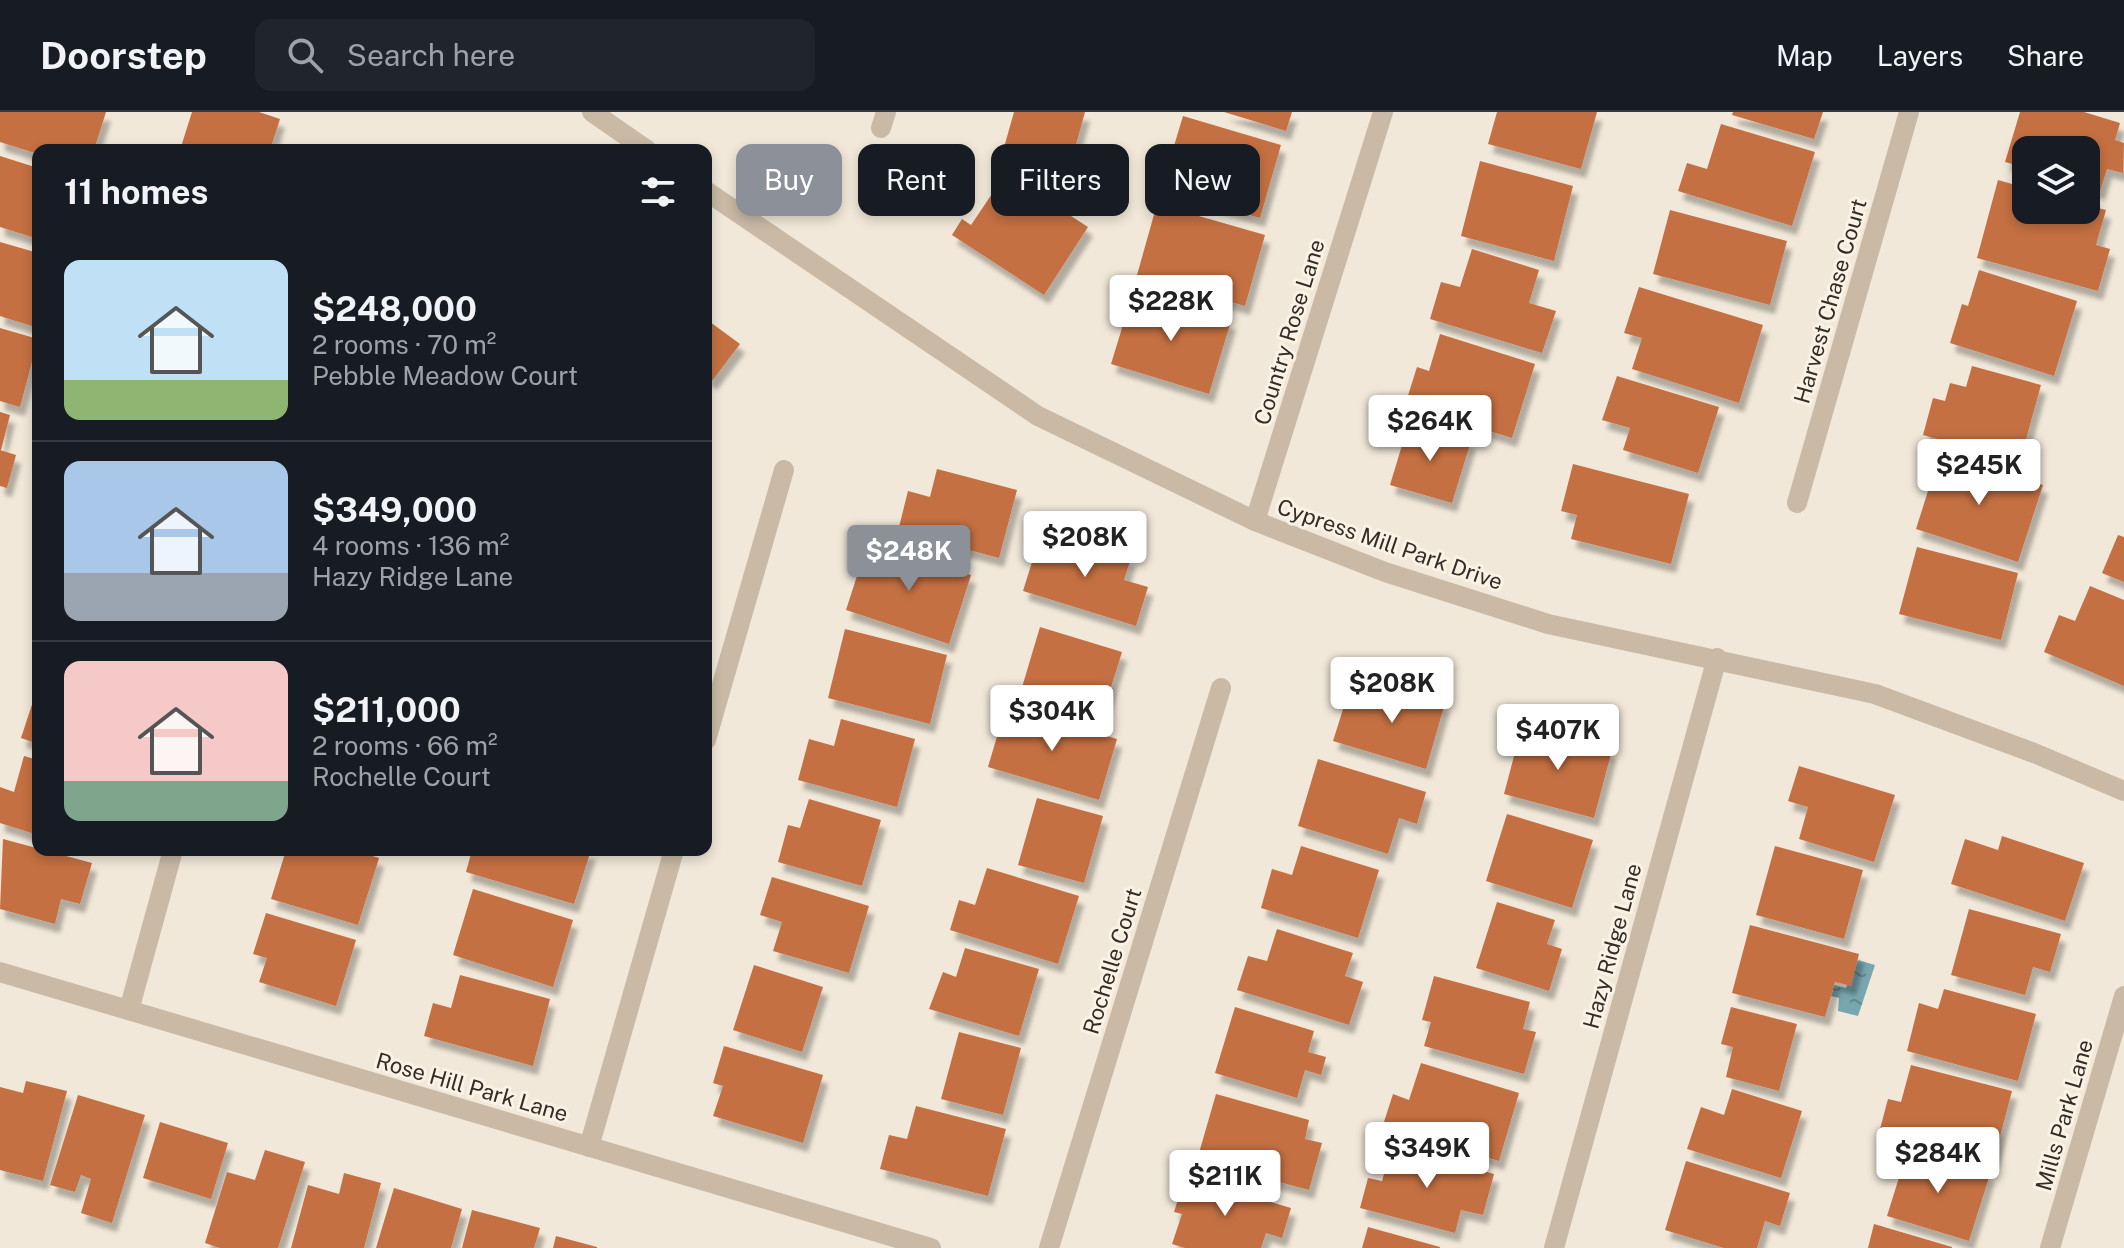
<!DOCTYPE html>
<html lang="en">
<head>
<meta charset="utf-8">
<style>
  :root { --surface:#171b24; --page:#20242c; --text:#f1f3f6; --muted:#9ea1a6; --line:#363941; --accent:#8c9099 }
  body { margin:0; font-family:"Public Sans",sans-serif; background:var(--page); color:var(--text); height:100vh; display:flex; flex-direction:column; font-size:30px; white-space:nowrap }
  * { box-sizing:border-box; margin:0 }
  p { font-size:26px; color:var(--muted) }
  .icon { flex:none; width:44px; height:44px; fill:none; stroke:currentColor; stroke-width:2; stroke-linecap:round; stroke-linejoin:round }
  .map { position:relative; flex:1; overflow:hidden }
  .panel { position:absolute; left:32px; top:32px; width:680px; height:712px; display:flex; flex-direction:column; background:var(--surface); border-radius:16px; box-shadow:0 4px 12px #0003 }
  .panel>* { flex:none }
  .banner { position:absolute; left:736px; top:32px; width:760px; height:72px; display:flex; gap:16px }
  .fabs { position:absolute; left:2012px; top:24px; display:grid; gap:16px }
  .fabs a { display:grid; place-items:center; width:88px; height:88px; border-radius:16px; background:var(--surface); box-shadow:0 4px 12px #0003; font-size:40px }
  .price { position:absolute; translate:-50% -68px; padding:0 18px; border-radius:8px; background:#fff; color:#222; font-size:26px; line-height:52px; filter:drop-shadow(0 2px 4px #0008) }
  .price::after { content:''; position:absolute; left:50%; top:48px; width:24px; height:18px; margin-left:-12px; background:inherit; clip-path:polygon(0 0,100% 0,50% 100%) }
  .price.current { background:var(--accent); color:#fff }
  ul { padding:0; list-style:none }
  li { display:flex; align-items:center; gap:24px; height:200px; padding:0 32px }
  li+li { border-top:2px solid var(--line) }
  li span { display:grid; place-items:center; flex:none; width:224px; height:160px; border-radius:16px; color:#555 }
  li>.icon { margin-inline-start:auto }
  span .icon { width:96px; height:96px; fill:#fffc; stroke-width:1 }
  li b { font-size:34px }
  h2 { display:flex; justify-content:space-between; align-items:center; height:96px; padding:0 32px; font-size:34px }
  .chip { padding:0 28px; border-radius:16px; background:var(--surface); box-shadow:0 4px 12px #0003; font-size:28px; line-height:72px }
  .chip.current { background:var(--accent); color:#fff }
  header { display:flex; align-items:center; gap:48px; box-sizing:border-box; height:112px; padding:0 40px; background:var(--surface); border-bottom:2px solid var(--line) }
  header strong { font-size:38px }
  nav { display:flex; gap:44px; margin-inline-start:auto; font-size:28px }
  .search { width:560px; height:72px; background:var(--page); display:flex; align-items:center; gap:20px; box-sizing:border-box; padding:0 28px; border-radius:16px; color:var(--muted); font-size:30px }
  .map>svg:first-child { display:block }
  .water { fill:url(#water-ripples) }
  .building { fill:#c56f43; filter:url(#shadow) }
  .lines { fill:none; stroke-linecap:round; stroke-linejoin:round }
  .street { stroke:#c9b9a5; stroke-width:20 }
  .labels { text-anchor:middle; stroke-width:6; stroke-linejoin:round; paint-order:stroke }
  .street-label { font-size:22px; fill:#352c26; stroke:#f9f2e5 }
</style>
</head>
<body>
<header>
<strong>Doorstep</strong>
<div class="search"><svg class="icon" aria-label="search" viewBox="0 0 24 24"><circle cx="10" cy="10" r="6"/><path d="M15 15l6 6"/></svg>Search here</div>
<nav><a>Map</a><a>Layers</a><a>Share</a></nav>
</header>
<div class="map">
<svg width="2124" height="1136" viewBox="0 0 2124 1136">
  <defs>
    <pattern id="water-ripples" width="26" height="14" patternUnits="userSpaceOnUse" patternTransform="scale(2)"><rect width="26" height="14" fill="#78a6ae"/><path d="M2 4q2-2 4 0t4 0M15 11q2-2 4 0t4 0" fill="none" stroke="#63878d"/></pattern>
    <filter id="shadow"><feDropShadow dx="5" dy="9" stdDeviation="2" flood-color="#0004"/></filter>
  </defs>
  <rect width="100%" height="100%" fill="#f1e8d9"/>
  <polygon class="water" points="1858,848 1875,853 1858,904 1838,899 1839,886 1831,884 1834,873 1846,876"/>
  <g class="building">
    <polygon points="0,0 106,0 94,38 38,38 38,42 0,30"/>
    <polygon points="192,0 259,0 280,7 270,38 180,38"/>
    <polygon points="1014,0 1085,0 1067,65 1001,46"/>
    <polygon points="1224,0 1292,0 1286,19"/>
    <polygon points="1497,0 1597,0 1581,57 1488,32"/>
    <polygon points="1733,0 1823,0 1814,27 1732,3"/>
    <polygon points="2020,0 2084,0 2120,11 2115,28 2124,31 2123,61 2107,57 2100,79 2086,74 2086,38 2026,38 2026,56 2005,50"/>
    <polygon points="1183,4 1281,33 1260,106 1161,77"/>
    <polygon points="1721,12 1815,40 1792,114 1678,79 1687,51 1707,57"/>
    <polygon points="0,44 38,56 38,127 0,115"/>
    <polygon points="1480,49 1573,74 1554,149 1461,124"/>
    <polygon points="1014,67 1088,115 1044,183 952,123 962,107 971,113 994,79 1003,85"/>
    <polygon points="1998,68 2026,76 2026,98 2086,98 2086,93 2106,98 2096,133 2110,137 2098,179 1977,146"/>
    <polygon points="1157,92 1265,123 1245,194 1137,163"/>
    <polygon points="1670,98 1787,129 1770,193 1653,162"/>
    <polygon points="0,130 38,141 38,216 0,204"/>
    <polygon points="1472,137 1539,158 1529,191 1556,199 1542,241 1430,207 1441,170 1460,175"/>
    <polygon points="1979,158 2077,189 2054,264 1950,231 1962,192 1968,194"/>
    <polygon points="1639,175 1763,213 1739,291 1632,257 1642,226 1624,221"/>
    <polygon points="1133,180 1231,209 1209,282 1111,252"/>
    <polygon points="706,207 740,232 712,269 706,265"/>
    <polygon points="0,216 38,227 20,295 0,289"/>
    <polygon points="1440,222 1535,252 1512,326 1405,293 1417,255 1429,259"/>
    <polygon points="1972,254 2041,273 2020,349 1923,323 1933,286 1945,289 1950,271 1966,275"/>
    <polygon points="1617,264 1719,295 1698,361 1623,338 1630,316 1602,308"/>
    <polygon points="0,300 10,303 1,338 0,338"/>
    <polygon points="1409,310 1471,329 1452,391 1390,373"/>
    <polygon points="0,338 16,343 7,376 0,374"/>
    <polygon points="1940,341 2043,373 2018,450 1916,417"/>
    <polygon points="1573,352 1689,382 1671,452 1571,427 1577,403 1561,399"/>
    <polygon points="937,357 1017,378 999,446 898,419 908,379 930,385"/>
    <polygon points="1042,418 1131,446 1124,468 1148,475 1136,514 1023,479"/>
    <polygon points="2118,423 2124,425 2124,470 2102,461"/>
    <polygon points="868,430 971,463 949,532 846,498"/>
    <polygon points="1917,435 2018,461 2001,528 1899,502"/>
    <polygon points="2090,474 2124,488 2124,574 2044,540 2059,503 2075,509"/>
    <polygon points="1040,515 1122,540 1101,607 1020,582"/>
    <polygon points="845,517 947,543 930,612 828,586"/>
    <polygon points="1372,569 1445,591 1426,657 1333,629 1345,591 1363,597"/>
    <polygon points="38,574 38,632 21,626"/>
    <polygon points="1006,594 1117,627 1099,688 988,655"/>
    <polygon points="841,607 915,627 897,695 798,668 809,627 834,634"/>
    <polygon points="1522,614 1612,638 1594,706 1504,682"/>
    <polygon points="24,644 38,648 38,723 0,711 0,675 14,680"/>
    <polygon points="1318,647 1426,680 1417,712 1399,706 1388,742 1298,714"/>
    <polygon points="1799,654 1895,683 1874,750 1799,727 1808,695 1788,689"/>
    <polygon points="1037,686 1103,704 1084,771 1018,753"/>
    <polygon points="809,687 881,708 862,774 778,750 788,713 800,716"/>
    <polygon points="1507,702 1593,728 1572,796 1486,769"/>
    <polygon points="2002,724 2084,751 2065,809 1951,772 1965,727 1998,738"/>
    <polygon points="3,727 92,751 80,792 61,787 55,812 0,797"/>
    <polygon points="1301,734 1379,758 1358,826 1261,796 1272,757 1292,763"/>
    <polygon points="1775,734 1863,758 1844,827 1756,803"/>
    <polygon points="286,738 353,738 379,746 358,813 271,787"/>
    <polygon points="472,738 591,738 574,792 466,760"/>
    <polygon points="987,756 1079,784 1058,852 950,818 959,788 975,793"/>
    <polygon points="772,765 869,794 849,861 773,839 782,810 760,803"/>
    <polygon points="473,777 573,808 553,875 453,843"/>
    <polygon points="1497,790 1555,808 1547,832 1562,837 1549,879 1476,856"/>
    <polygon points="1969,797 2061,822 2050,860 2033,855 2025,883 1951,863"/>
    <polygon points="266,801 356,828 336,894 259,870 267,846 253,842"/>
    <polygon points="1750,813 1859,842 1851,874 1835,870 1825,905 1732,881"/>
    <polygon points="1277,817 1353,841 1345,864 1363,870 1349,913 1237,878 1248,844 1267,849"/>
    <polygon points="965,836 1039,857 1019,924 929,897 943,860 956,865"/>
    <polygon points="754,853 823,875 802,940 733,918"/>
    <polygon points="460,863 550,887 533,954 424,924 433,891 451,896"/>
    <polygon points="1434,864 1530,890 1523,917 1536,920 1524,962 1424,934 1431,910 1422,908"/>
    <polygon points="1944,877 2036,902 2018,969 1907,939 1919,891 1938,897"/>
    <polygon points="1235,895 1314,919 1308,940 1326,945 1321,963 1305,958 1297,986 1215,961"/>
    <polygon points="1731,895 1797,912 1779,979 1726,965 1733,935 1721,932"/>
    <polygon points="959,920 1021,936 1003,1003 941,987"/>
    <polygon points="724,934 823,963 803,1031 713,1004 723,974 713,971"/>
    <polygon points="1421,951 1519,981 1499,1049 1383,1013 1393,982 1409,988"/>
    <polygon points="1911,953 2012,979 1994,1047 1880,1017 1888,987 1901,990"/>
    <polygon points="26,969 67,979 43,1069 0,1058 0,975 23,981"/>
    <polygon points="1732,977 1802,999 1781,1066 1687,1037 1701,995 1724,1003"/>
    <polygon points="1216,982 1309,1008 1305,1027 1322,1031 1309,1078 1197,1048"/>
    <polygon points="78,983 145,1003 112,1111 81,1101 91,1067 81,1063 75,1080 50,1073"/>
    <polygon points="916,994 1006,1017 988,1084 880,1057 889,1023 907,1027"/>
    <polygon points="160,1010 228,1031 211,1087 143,1066"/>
    <polygon points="1392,1034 1494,1062 1483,1103 1461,1098 1455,1121 1360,1096 1368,1066 1382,1069"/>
    <polygon points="1908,1037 1990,1062 1969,1129 1887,1104"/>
    <polygon points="265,1038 305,1050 278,1136 220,1136 205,1131 227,1060 255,1068"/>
    <polygon points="1686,1049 1790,1081 1780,1114 1765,1109 1757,1136 1724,1136 1665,1118"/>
    <polygon points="344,1061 381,1071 364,1136 291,1136 308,1073 339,1082"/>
    <polygon points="1185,1065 1291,1096 1282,1126 1266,1121 1261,1136 1185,1136 1172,1132 1182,1102 1174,1100"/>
    <polygon points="394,1076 462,1097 451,1136 376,1136"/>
    <polygon points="472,1098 540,1116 534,1136 462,1136"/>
    <polygon points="1874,1112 1952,1135 1952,1136 1868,1136"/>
    <polygon points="1368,1115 1440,1135 1440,1136 1362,1136"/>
    <polygon points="556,1124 597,1135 597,1136 553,1136"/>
  </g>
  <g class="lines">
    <g class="street">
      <polyline points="592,0 647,38"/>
      <polyline points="881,16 886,0"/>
      <polyline points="706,79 1038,304 1255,409 1385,460 1548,512 1875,582 2034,641 2124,679"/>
      <polyline points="1797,391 1909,0"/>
      <polyline points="1255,409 1383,0"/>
      <polyline points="706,628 784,358"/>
      <polyline points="0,860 931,1136"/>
      <polyline points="129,898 173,738"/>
      <polyline points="589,1035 674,738"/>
      <polyline points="1049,1136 1221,576"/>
      <polyline points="1554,1136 1717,546"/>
      <polyline points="2050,1136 2124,884"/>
    </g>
  </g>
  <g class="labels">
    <g class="street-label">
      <text transform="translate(1830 189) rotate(-74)" y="8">Harvest Chase Court</text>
      <text transform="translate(1289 220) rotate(-73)" y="8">Country Rose Lane</text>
      <text transform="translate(1390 432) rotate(19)" y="8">Cypress Mill Park Drive</text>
      <text transform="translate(1612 834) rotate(-75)" y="8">Hazy Ridge Lane</text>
      <text transform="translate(1112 849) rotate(-73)" y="8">Rochelle Court</text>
      <text transform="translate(472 975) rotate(16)" y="8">Rose Hill Park Lane</text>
      <text transform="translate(2064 1003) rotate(-74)" y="8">Mills Park Lane</text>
    </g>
  </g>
</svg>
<div class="fabs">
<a><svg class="icon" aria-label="layers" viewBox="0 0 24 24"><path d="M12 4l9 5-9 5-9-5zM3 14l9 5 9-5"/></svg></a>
</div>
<b class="price" style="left:1171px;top:231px">$228K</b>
<b class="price" style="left:1430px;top:351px">$264K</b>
<b class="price" style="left:1979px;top:395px">$245K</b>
<b class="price" style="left:1085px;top:467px">$208K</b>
<b class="price current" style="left:909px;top:481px">$248K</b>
<b class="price" style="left:1392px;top:613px">$208K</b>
<b class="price" style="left:1052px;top:641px">$304K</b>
<b class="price" style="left:1558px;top:660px">$407K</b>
<b class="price" style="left:1427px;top:1078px">$349K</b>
<b class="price" style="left:1938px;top:1083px">$284K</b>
<b class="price" style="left:1225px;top:1106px">$211K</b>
<div class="banner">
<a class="chip current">Buy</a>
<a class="chip">Rent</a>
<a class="chip">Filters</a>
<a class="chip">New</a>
</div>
<section class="panel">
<h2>11 homes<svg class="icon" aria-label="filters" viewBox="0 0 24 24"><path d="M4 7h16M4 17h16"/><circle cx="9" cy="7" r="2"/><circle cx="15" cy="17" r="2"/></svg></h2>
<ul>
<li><span style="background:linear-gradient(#bfe0f5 75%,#8fb573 0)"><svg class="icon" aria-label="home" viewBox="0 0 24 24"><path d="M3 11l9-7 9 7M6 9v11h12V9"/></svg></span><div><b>$248,000</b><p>2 rooms · 70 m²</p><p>Pebble Meadow Court</p></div></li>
<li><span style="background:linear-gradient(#a9c7e8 70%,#9aa5b1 0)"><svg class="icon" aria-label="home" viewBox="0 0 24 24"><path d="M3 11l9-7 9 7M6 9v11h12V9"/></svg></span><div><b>$349,000</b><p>4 rooms · 136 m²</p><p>Hazy Ridge Lane</p></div></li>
<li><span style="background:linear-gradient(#f6c9c9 75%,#7fa58c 0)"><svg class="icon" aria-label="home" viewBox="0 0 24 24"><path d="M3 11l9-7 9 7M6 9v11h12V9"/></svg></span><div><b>$211,000</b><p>2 rooms · 66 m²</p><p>Rochelle Court</p></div></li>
</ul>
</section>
</div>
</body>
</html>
